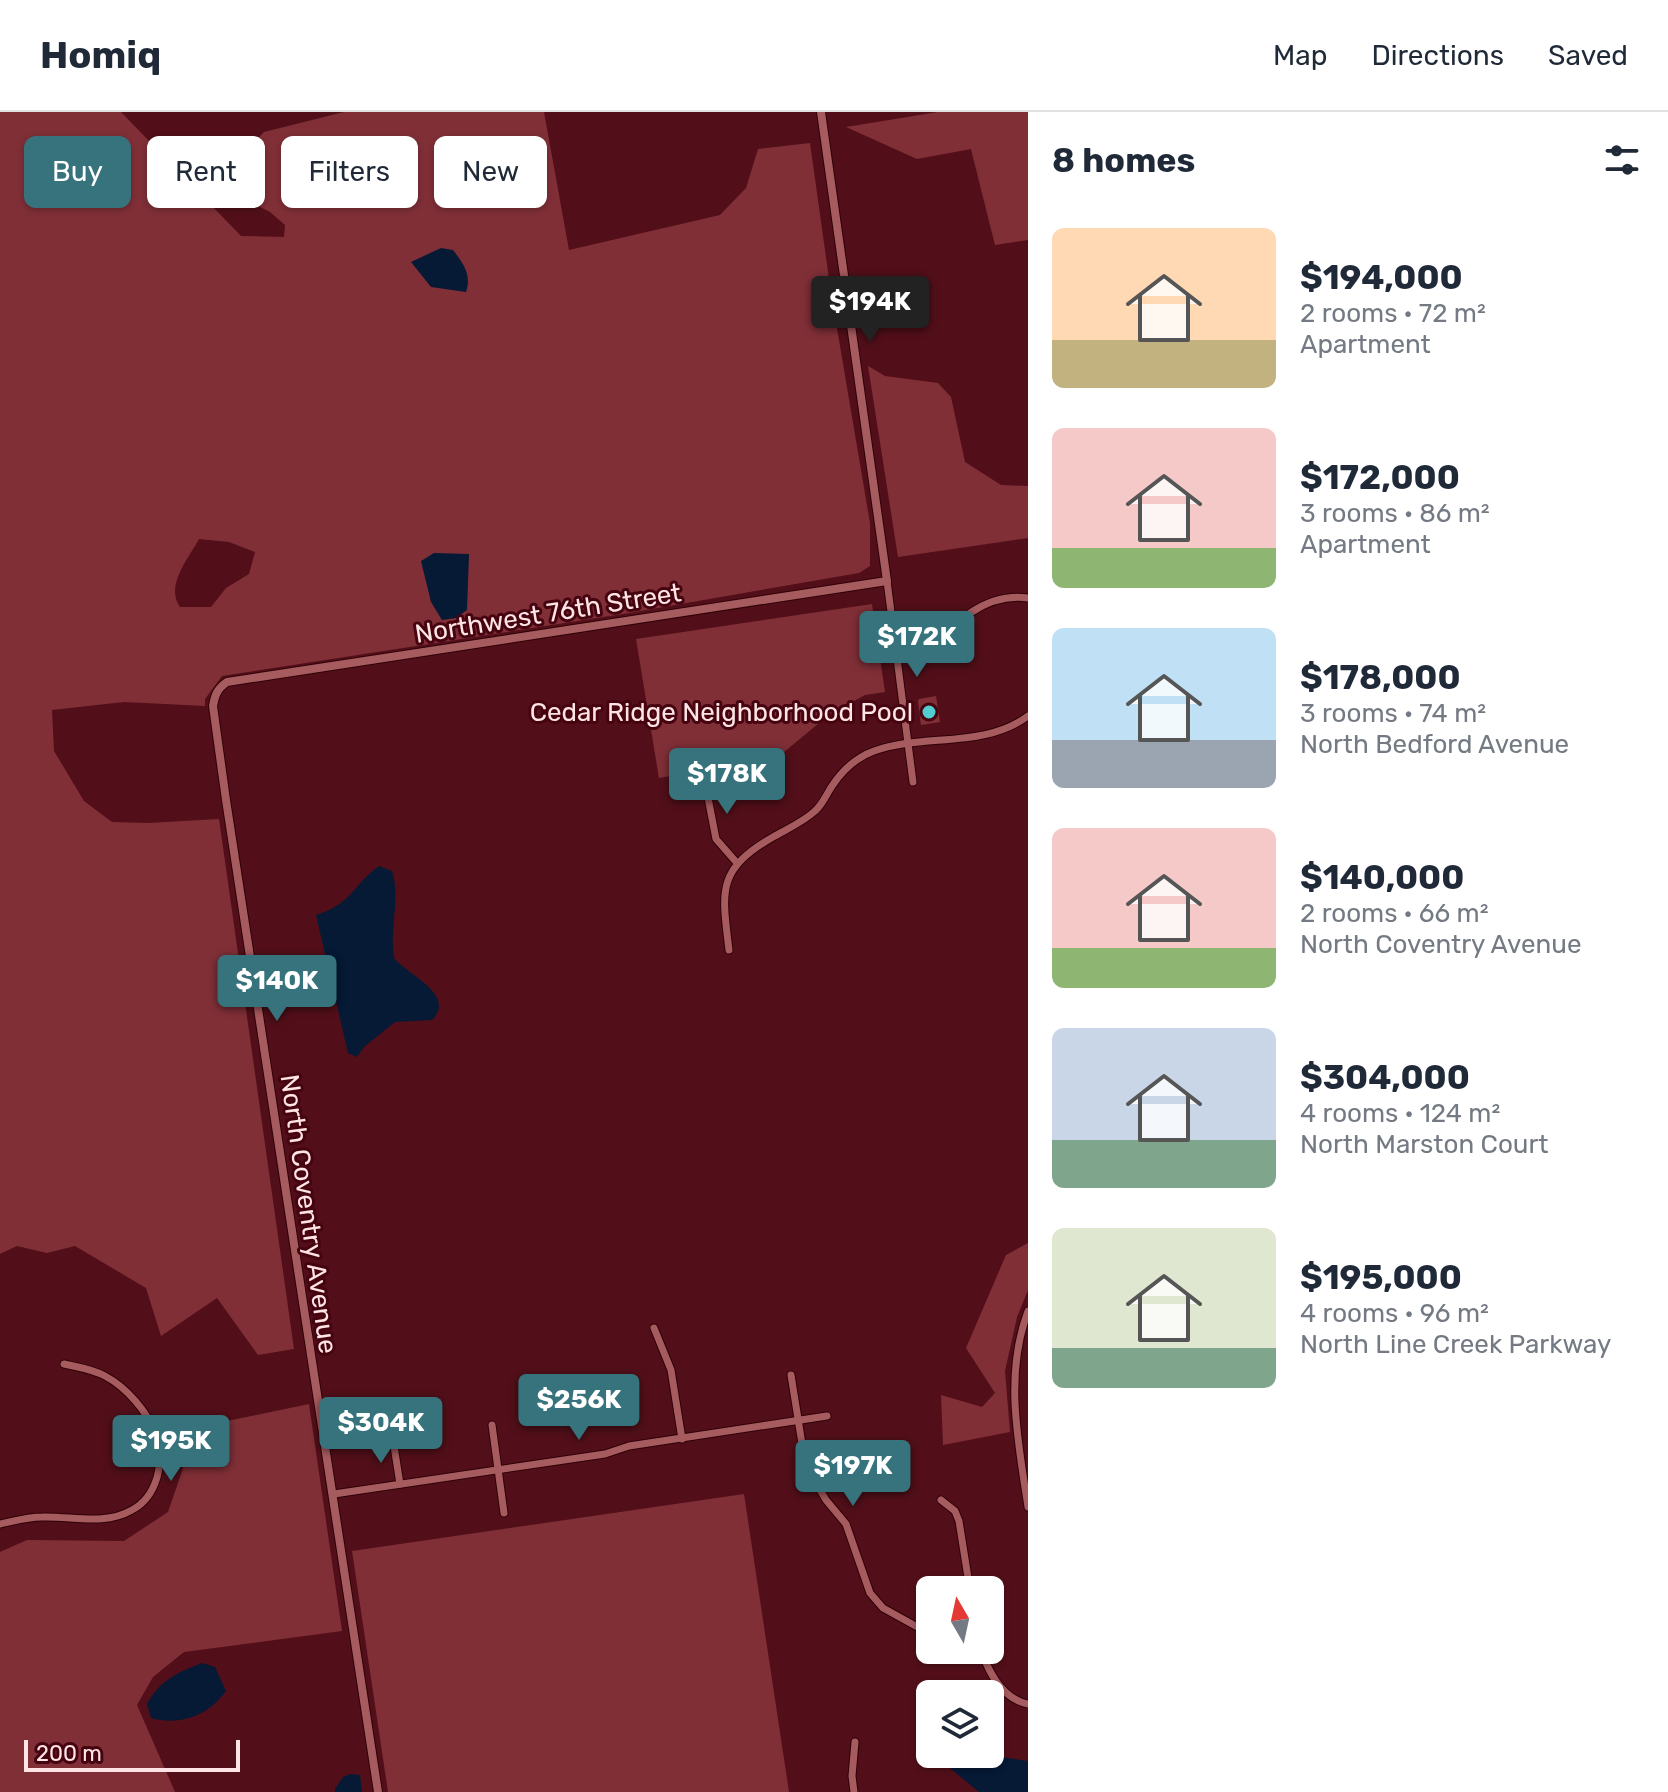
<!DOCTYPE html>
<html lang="en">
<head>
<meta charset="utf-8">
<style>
  :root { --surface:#fff; --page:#f6f6f7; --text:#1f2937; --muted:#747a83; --line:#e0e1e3; --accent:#36737c }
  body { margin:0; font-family:Rubik,sans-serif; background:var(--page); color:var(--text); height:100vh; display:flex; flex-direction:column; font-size:30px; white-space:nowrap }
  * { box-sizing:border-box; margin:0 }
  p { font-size:26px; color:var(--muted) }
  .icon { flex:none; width:44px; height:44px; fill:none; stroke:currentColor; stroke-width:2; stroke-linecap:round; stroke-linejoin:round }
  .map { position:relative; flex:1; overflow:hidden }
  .drawer { display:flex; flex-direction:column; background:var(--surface); width:640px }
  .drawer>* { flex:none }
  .guide { position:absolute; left:24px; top:24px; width:760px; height:72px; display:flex; gap:16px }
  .needle { width:52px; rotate:351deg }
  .fabs { position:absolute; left:916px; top:1464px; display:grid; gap:16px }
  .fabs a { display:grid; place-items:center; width:88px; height:88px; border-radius:12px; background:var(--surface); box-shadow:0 2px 6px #0004; font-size:40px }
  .scale { position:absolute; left:24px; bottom:20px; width:216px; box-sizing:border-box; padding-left:8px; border:4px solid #fee4e4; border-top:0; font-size:22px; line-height:28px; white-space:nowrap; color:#fee4e4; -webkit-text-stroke:6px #460310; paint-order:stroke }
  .price { position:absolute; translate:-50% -68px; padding:0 18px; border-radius:8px; background:var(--accent); color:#fff; font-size:26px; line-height:52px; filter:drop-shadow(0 2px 4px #0008) }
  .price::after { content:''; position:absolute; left:50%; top:48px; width:24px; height:18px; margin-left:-12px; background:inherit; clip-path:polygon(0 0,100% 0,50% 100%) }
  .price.on { background:#222; color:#fff }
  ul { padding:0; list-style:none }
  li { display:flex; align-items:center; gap:24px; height:200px; padding:0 24px }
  li span { display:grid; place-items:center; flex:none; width:224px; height:160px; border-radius:12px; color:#555 }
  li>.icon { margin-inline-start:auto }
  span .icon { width:96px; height:96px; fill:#fffc; stroke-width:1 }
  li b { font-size:34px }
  h2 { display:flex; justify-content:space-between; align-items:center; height:96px; padding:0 24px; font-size:34px }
  .tag { padding:0 28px; border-radius:12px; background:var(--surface); box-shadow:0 2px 6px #0004; font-size:28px; line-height:72px }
  .tag.on { background:var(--accent); color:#fff }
  header { display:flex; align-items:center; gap:48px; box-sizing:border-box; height:112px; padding:0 40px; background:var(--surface); border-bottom:2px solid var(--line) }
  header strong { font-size:38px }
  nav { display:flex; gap:44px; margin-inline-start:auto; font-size:28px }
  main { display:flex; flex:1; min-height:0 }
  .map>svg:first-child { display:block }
  .green { fill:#802f37; fill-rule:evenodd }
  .water { fill:#061935 }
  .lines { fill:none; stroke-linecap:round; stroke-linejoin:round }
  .minor-casing { stroke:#2f0007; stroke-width:9 }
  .tertiary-casing { stroke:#2f0007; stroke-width:10 }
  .minor { stroke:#a65b5f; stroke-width:7 }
  .tertiary { stroke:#a65b5f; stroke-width:8 }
  .poi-dot { fill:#52cdd0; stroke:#460310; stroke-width:3 }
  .labels { text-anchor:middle; stroke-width:6; stroke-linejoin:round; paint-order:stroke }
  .street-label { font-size:26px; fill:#fee4e4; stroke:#460310 }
  .poi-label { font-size:26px; fill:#fee4e4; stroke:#460310; text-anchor:end }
</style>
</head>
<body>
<header>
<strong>Homiq</strong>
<nav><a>Map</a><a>Directions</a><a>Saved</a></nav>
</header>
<main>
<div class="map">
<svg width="1028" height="1680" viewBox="0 0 1028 1680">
  <rect width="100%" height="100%" fill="#520f19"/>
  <g class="green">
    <path d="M0,0H121L241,124L284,125L285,113L270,100L252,91L264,67L253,31L264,20L344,0H544L569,138L720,103L746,76L758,37L810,31L831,181L870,411V454L859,461L629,501L222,564L205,587V594L124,590L52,598L54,639L84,689L112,710L148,711L219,707L294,1237L258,1243L217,1186L161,1224L146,1176L75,1134L47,1141L17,1134L0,1142ZM199,427L229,430L255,440L249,462L226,476L211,495H180C165,474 188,447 199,427Z"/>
    <polygon points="938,0 1028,0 1028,128 995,133 971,37 917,47 846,15"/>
    <polygon points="868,254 885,264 938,271 951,285 965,350 1001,373 1028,374 1028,426 898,445"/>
    <polygon points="872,492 885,580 865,583 830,602 778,645 659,666 636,527"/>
    <polygon points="936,584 940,610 921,613 918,589 919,587"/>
    <polygon points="1028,1131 1028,1178 1017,1205 1005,1259 1010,1320 943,1333 941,1283 982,1295 995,1281 966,1236 1006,1143"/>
    <polygon points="309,1292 342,1519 184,1540 153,1565 137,1593 175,1680 0,1680 0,1440 27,1428 124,1429 168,1400 191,1333 193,1316"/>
    <polygon points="744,1382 789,1680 388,1680 352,1439"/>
  </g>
  <g class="water">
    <path d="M441,136L453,138C463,151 472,163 466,180L431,175L411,150Z"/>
    <polygon points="434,441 469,442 467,498 456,506 442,508 431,490 421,449"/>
    <path d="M379,754L392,759C401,786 389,816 394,846C408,863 457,883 432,908L395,910L364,935L357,945L348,941L316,803C354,791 351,774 379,754Z"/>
    <path d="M202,1551L215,1555L226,1579C208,1604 180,1614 151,1606L147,1592C159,1569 178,1560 202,1551Z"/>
    <polygon points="990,1639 1007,1646 1028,1649 1028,1680 979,1680 951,1657 944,1642 990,1642"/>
    <polygon points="351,1662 360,1663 362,1680 335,1680 335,1677 343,1665"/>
  </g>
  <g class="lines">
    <defs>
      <g id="minor">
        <polyline points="887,469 913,670"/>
        <path d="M970,501C988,489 1007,483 1028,486"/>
        <polyline points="704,665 716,727 737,751"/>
        <path d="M729,838C722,779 716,758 773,725C787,717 803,710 815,699C823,692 826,683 832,674C842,659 857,645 874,639C924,621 983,637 1028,604"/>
        <path d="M1028,1199C1004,1263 1018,1329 1028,1395"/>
        <polyline points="654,1216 671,1258 682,1327"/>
        <polyline points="791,1263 803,1338 810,1361 826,1388 846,1412 870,1481 883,1496 930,1522"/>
        <polyline points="492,1313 504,1401"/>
        <polyline points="393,1328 400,1372"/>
        <polyline points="334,1382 605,1342 629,1334 827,1304"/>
        <polyline points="941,1388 955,1399 959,1409 970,1478"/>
        <path d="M0,1412C14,1409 28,1405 42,1405C73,1404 104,1414 132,1398C157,1385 166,1348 156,1323C148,1300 126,1275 105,1264C92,1257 77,1255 64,1252"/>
        <path d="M981,1538C989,1561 1002,1587 1028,1592"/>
        <polyline points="854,1680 852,1664 855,1630"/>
      </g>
      <path id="tertiary" d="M378,1680L226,688L213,594C215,583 217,577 227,570L887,469L821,0"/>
    </defs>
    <use href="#minor" class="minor-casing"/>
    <use href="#tertiary" class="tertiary-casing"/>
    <use href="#minor" class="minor"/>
    <use href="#tertiary" class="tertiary"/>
  </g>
  <circle class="poi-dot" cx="929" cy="600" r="8"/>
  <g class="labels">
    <g class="street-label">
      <text transform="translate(548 501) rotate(-9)" y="9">Northwest 76th Street</text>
      <text transform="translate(309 1102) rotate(82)" y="9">North Coventry Avenue</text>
    </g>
    <g class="poi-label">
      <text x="913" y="609">Cedar Ridge Neighborhood Pool</text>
    </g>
  </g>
</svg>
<div class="fabs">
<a><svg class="needle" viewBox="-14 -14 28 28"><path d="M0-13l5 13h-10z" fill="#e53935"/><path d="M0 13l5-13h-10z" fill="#747a83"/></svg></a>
<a><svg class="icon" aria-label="layers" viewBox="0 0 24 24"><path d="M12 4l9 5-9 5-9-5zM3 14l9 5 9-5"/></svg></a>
</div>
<div class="scale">200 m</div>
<b class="price on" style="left:870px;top:232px">$194K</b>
<b class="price" style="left:917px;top:567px">$172K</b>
<b class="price" style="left:727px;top:704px">$178K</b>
<b class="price" style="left:277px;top:911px">$140K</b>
<b class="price" style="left:579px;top:1330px">$256K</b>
<b class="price" style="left:381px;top:1353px">$304K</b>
<b class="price" style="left:171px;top:1371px">$195K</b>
<b class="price" style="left:853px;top:1396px">$197K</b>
<div class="guide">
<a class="tag on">Buy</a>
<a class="tag">Rent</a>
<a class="tag">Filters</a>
<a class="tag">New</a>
</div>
</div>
<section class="drawer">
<h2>8 homes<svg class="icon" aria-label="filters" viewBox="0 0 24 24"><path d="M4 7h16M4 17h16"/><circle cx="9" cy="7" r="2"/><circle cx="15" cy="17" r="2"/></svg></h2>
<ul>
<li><span style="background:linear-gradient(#ffd9b3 70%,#c2b280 0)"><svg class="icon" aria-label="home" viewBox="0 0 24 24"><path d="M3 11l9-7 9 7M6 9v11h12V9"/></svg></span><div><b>$194,000</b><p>2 rooms · 72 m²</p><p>Apartment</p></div></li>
<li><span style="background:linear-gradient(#f6c9c9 75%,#8fb573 0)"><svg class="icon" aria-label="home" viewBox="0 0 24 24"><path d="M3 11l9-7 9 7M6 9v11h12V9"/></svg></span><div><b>$172,000</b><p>3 rooms · 86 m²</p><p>Apartment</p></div></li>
<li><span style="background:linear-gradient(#bfe0f5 70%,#9aa5b1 0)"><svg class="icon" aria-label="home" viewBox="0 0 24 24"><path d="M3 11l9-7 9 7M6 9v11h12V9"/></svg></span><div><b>$178,000</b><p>3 rooms · 74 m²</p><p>North Bedford Avenue</p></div></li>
<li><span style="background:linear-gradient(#f6c9c9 75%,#8fb573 0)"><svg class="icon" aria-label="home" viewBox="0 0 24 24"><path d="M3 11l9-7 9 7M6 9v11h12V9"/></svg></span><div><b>$140,000</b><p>2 rooms · 66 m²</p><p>North Coventry Avenue</p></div></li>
<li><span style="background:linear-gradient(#c9d6e8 70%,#7fa58c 0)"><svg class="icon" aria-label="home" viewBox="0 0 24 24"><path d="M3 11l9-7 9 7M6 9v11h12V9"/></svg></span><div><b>$304,000</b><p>4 rooms · 124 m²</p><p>North Marston Court</p></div></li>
<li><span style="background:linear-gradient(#dfe7d0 75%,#7fa58c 0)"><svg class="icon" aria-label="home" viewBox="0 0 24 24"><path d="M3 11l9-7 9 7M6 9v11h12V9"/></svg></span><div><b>$195,000</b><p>4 rooms · 96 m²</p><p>North Line Creek Parkway</p></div></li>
</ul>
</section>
</main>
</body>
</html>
